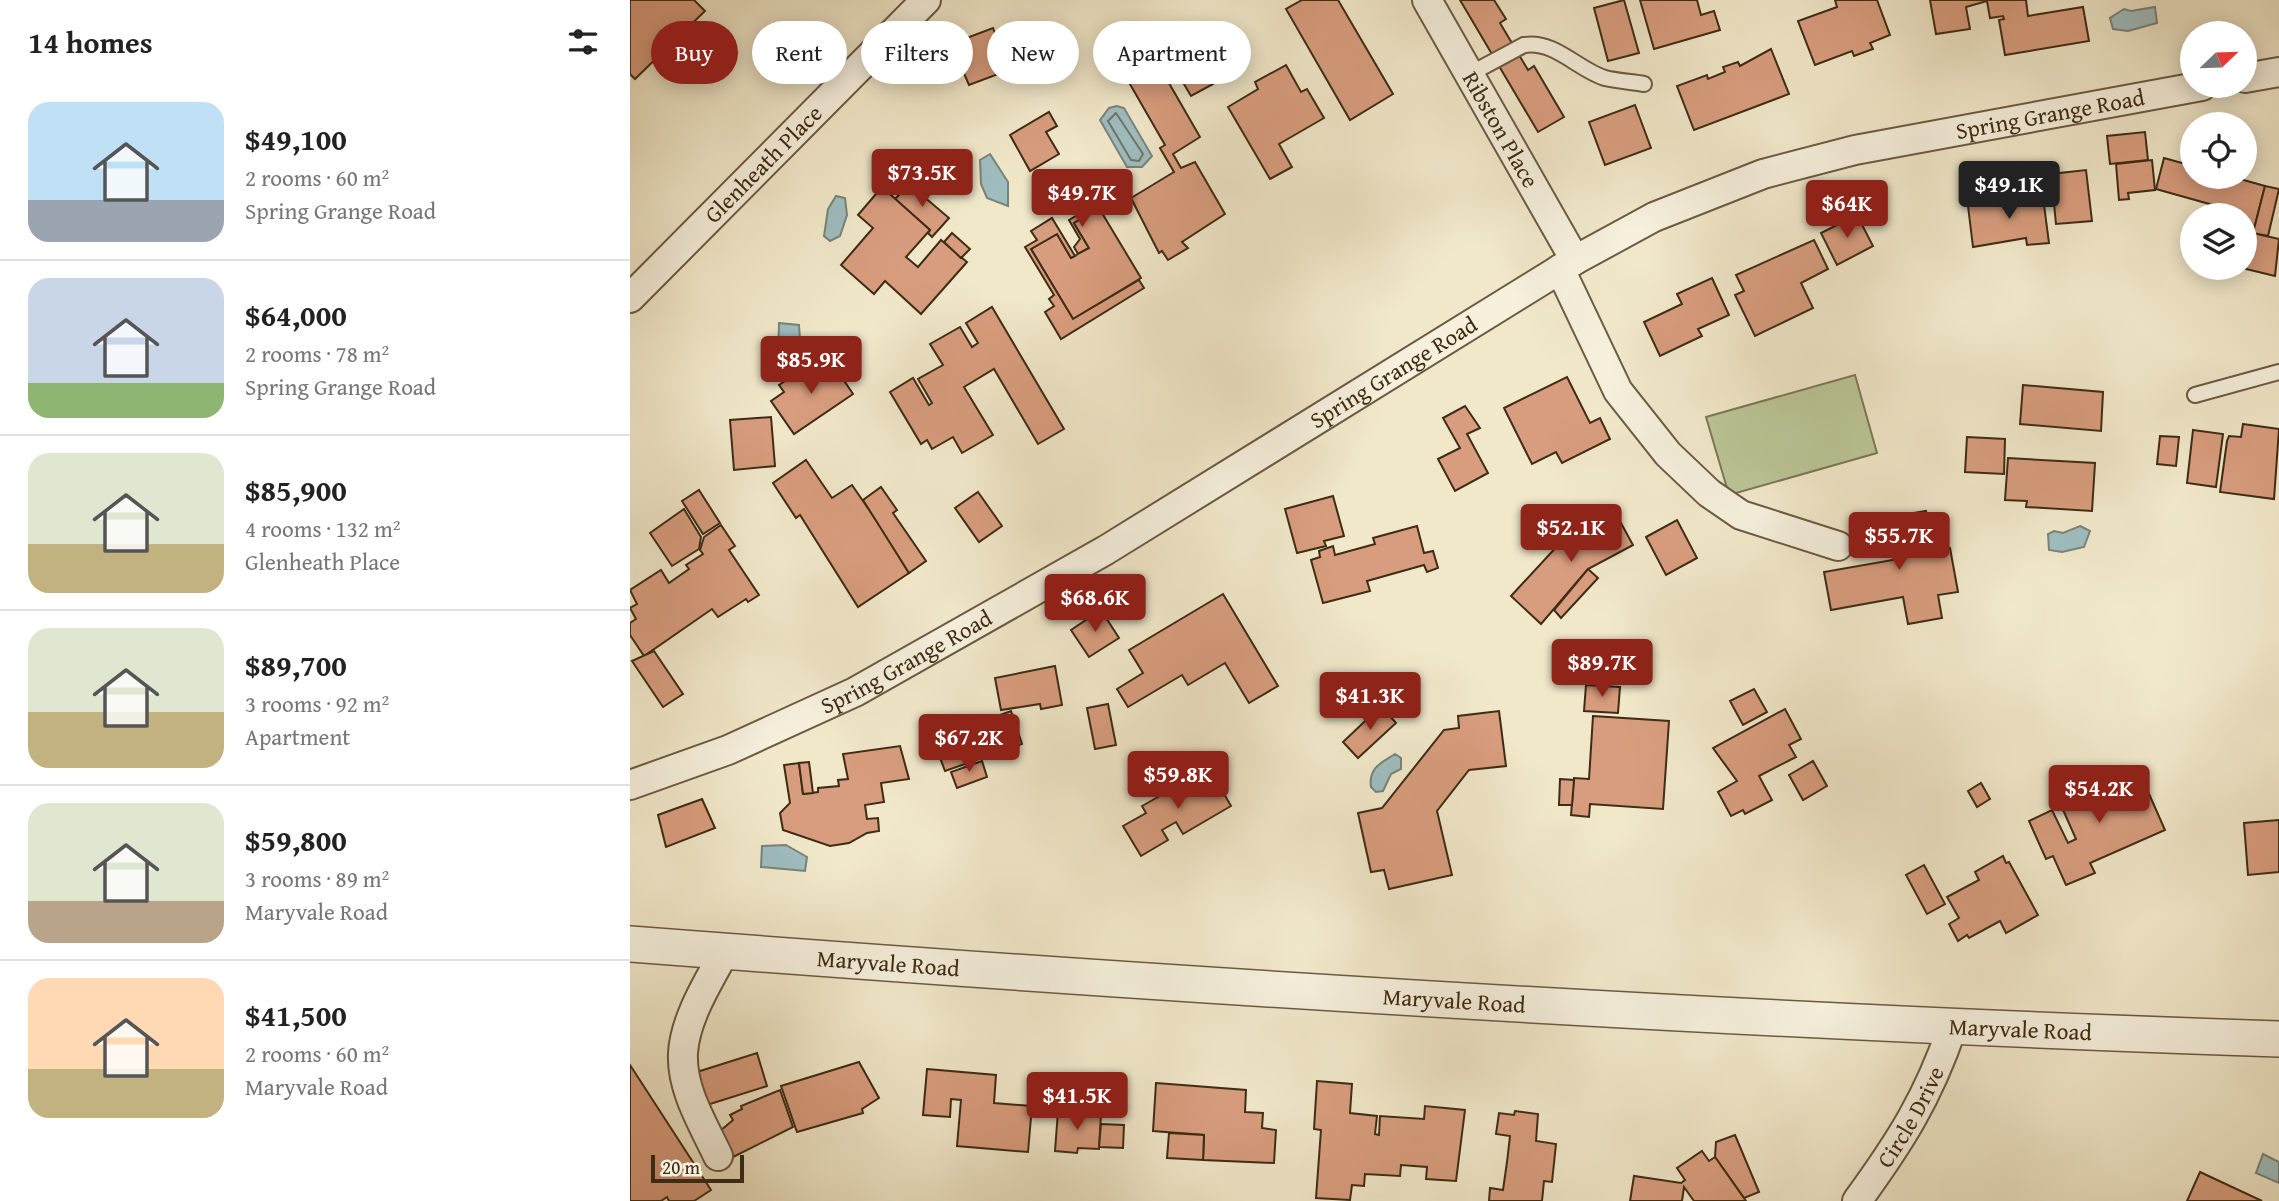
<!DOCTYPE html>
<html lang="en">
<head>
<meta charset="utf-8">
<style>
  :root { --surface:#fff; --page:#f6f6f6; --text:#222; --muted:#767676; --line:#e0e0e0; --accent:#8f2418 }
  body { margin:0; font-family:"Gentium Book Plus",serif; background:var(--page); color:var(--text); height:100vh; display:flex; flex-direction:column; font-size:26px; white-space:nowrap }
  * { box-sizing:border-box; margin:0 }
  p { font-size:23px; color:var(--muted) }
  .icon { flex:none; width:38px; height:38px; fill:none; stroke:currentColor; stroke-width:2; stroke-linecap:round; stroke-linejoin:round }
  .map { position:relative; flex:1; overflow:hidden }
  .details { display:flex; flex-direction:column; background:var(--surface); width:630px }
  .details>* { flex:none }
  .guide { position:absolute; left:21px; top:21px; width:665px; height:63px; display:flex; gap:14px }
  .needle { width:46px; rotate:67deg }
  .tools { position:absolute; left:1550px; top:21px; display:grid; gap:14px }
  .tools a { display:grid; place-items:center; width:77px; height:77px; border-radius:50%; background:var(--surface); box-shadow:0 4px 18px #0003; font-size:35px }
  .scale { position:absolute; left:21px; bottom:18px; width:93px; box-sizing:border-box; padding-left:7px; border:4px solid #3e2c14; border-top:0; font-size:19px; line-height:24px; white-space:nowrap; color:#3e2c14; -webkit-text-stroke:5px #f6f0dd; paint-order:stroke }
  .price { position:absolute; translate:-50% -60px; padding:0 16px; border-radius:7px; background:var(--accent); color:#fff; font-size:23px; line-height:46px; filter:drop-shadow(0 2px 4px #0008) }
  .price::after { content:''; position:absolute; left:50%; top:42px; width:21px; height:16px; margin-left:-10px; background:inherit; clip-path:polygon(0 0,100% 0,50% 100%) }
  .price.current { background:#222; color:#fff }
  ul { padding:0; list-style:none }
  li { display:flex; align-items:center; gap:21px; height:175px; padding:0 28px }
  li+li { border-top:2px solid var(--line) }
  li span { display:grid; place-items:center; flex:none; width:196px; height:140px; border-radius:21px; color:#555 }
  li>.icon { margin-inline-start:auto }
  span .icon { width:84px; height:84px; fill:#fffc; stroke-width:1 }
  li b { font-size:30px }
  h2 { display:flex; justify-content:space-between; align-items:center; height:84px; padding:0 28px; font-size:30px }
  .pill { padding:0 24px; border-radius:32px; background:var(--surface); box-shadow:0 4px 18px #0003; font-size:24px; line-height:63px }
  .pill.current { background:var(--accent); color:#fff }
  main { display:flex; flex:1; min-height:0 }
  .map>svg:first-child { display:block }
  .green { fill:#bbc596; stroke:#7c7855; stroke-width:2 }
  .water { fill:#9fbec0; stroke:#78847b; stroke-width:2 }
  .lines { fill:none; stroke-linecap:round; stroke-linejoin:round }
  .shore { stroke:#6e756a; stroke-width:2 }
  .building { fill:#d89d7e; stroke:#3e2c14; stroke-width:2 }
  .service-casing { stroke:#6b5b42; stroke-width:18 }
  .minor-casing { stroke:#6b5b42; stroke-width:32 }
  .tertiary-casing { stroke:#6b5b42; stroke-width:38 }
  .service { stroke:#f6f0dd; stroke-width:14 }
  .minor { stroke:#f6f0dd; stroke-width:28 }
  .tertiary { stroke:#f6f0dd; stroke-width:35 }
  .labels { text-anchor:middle; stroke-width:5; stroke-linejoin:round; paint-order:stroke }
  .street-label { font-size:23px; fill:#3e2c14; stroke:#f6f0dd }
</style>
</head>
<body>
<main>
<section class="details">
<h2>14 homes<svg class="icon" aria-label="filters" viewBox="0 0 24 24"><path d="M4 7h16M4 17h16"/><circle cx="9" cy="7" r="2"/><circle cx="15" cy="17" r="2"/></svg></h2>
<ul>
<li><span style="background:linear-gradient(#bfe0f5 70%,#9aa5b1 0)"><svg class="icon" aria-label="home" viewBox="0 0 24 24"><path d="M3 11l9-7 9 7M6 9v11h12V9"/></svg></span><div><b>$49,100</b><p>2 rooms · 60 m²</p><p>Spring Grange Road</p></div></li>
<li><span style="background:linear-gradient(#c9d6e8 75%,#8fb573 0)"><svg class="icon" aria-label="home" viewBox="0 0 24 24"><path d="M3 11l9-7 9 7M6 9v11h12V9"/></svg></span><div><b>$64,000</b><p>2 rooms · 78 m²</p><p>Spring Grange Road</p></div></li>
<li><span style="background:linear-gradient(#dfe7d0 65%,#c2b280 0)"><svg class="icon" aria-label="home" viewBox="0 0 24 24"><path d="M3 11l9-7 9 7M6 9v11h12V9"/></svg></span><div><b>$85,900</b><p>4 rooms · 132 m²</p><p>Glenheath Place</p></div></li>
<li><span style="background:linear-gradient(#dfe7d0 60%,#c2b280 0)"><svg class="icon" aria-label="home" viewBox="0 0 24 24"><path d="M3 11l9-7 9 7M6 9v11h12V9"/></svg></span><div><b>$89,700</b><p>3 rooms · 92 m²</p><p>Apartment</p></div></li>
<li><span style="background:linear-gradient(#dfe7d0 70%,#b9a48a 0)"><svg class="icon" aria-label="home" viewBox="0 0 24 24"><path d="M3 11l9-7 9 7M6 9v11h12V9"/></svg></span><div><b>$59,800</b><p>3 rooms · 89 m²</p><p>Maryvale Road</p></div></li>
<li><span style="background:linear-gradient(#ffd9b3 65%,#c2b280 0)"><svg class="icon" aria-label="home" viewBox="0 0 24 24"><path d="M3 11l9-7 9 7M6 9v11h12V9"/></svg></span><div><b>$41,500</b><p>2 rooms · 60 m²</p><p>Maryvale Road</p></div></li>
</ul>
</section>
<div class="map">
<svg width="1649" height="1201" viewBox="0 0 1649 1201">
  <rect width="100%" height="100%" fill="#f1e8ca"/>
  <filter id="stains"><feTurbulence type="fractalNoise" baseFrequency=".00286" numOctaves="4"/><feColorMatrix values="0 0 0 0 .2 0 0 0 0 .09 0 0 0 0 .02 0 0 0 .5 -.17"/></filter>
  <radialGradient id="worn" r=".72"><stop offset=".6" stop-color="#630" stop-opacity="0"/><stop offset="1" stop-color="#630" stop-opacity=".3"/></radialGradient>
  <polygon class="green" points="1225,375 1247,453 1099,495 1076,417"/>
  <g class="water">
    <polygon points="1525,7 1527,23 1498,31 1483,29 1480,18 1494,9 1501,11"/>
    <polygon points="487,106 494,108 522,156 512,167 497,167 470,120 479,108"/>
    <polygon points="360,154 378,182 378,206 357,198 351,184 350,160"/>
    <polygon points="206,196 215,198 217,215 210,236 200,241 194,236 198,209"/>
    <polygon points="149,323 169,325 171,354 167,358 148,357"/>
    <polygon points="1450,526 1460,531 1454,547 1432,552 1419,550 1418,534 1424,531 1433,533"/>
    <path d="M765,754L771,758V769L761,774L753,791L746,792L741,787C738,767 753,762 765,754Z"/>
    <polygon points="156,845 177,857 175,871 131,867 132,846"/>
    <polygon points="1633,1154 1649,1162 1649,1183 1626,1173"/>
  </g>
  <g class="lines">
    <polygon class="shore" points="486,113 513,154 509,161 501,160 478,121"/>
  </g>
  <g class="building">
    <polygon points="0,0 64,0 75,11 5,79 0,74"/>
    <polygon points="672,0 708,0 763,94 720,120 656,9"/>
    <polygon points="830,0 864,0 876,19 870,23 898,70 904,66 934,117 908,132"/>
    <polygon points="994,0 1009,53 978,61 964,8"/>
    <polygon points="1010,0 1067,0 1071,15 1084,11 1090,30 1024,49"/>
    <polygon points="1205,0 1247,0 1260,35 1240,43 1243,49 1224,56 1222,51 1185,65 1168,21 1207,7"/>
    <polygon points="1300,0 1396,0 1398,16 1453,7 1459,41 1375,55 1369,20 1374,19 1373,16 1360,18 1357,1 1336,7 1340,29 1306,34"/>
    <polygon points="363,28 379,70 339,85 333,71 321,76 310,48"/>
    <polygon points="1141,49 1159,94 1064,130 1047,86 1077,75 1078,79 1095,72 1093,67 1108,62 1110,66"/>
    <polygon points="570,61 583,84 561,96 548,74"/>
    <polygon points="528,64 570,137 543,154 551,168 565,162 595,214 552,242 558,248 538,260 532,251 529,253 501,198 544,172 530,148 535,145 497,79"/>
    <polygon points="656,65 671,92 677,89 694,118 649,144 662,167 640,179 598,107 628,89 625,82"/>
    <polygon points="1005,105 1021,148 975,165 959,122"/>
    <polygon points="419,112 427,126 416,132 429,154 400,171 380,135"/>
    <polygon points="1515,132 1518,160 1480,164 1477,136"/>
    <polygon points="1534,158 1563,166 1563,177 1603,177 1635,186 1623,233 1649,239 1645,276 1612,268 1615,268 1615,215 1587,215 1590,207 1526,189"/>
    <polygon points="1522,160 1525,190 1498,193 1499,199 1489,200 1486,164"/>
    <polygon points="1456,170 1462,221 1426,224 1421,174"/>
    <polygon points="279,184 319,218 302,237 298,233 300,230 265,199"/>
    <polygon points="1635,186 1649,189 1638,236 1623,233"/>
    <polygon points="252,187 300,230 276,257 288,267 311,240 337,262 291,314 255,281 244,294 211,265 243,228 228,215"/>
    <polygon points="1391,192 1392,199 1413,197 1419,243 1397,245 1396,238 1343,247 1338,206 1366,203 1365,195"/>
    <polygon points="464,205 467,210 444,223 459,248 448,254 444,247 450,239 439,220"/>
    <polygon points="469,208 511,278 443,319 401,249 427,234 441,258 448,254 459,248 444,223"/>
    <polygon points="1227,215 1243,246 1207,265 1191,233"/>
    <polygon points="422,218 445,256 441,258 427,234 401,249 443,319 509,280 514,288 431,339 415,312 424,306 419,299 424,295 395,247 407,240 401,231"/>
    <polygon points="322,233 340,249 331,258 314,242"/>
    <polygon points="1184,240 1198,269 1171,283 1183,308 1125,336 1105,295 1114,291 1106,275"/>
    <polygon points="1082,278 1099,315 1068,329 1072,336 1030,356 1014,322 1052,304 1047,294"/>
    <polygon points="362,307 434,429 408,444 364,369 334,387 363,435 332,453 323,437 302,449 297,440 291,444 260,392 283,378 299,405 302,403 288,379 313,365 300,344 330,327 342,347 348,343 336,323"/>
    <polygon points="201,361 223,394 164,434 141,401 154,392 149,385 169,372 174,379"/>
    <polygon points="937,377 960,423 970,418 980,439 932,463 926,452 902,464 874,408"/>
    <polygon points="1393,385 1473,392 1471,431 1390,424"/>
    <polygon points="835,406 850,428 837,434 858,473 825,491 808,459 830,448 813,418"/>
    <polygon points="141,417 145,466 104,470 100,420"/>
    <polygon points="1613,424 1649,429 1644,499 1590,492 1597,441 1599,436 1611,437"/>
    <polygon points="1563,430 1593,434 1586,487 1557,483"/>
    <polygon points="1530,436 1549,437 1546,466 1527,464"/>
    <polygon points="1337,437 1375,439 1374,474 1335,472"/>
    <polygon points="1378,458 1465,463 1462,511 1396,507 1397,501 1375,500"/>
    <polygon points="176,460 202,498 222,485 273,559 271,560 279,573 228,607 170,515 166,518 143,483"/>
    <polygon points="251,487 267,510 263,513 296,561 279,573 233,500"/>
    <polygon points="69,490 90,523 73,534 52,501"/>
    <polygon points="348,492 372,526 349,542 325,508"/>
    <polygon points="703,496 714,536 694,541 696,546 667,553 655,509"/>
    <polygon points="54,509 71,537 69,549 42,566 20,533"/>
    <polygon points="979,511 981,516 986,514 1003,545 958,569 911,624 881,596 930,543 955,529 952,524"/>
    <polygon points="1296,511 1302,545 1307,551 1320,548 1328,592 1308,595 1312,618 1278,624 1273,597 1201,610 1194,572 1274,558 1272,551 1253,554 1247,519"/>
    <polygon points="1047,520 1067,558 1036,575 1016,537"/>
    <polygon points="91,525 105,546 99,550 129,595 118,602 116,599 88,617 82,609 14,656 0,635 0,623 6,619 0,608 7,604 0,590 31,570 39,583 59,569 56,565 73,554 70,550 74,537"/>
    <polygon points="787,526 794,553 803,551 808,568 797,572 794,565 737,581 740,591 693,603 681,560 690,557 689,551 703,546 705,555 745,544 743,538"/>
    <polygon points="958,569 968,578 931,618 924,610"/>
    <polygon points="593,594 648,686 619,703 595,663 558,685 552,675 498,707 487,689 513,673 499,650"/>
    <polygon points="471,610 489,638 459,657 441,630"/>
    <polygon points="24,651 53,694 33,707 2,661"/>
    <polygon points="425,666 432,705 411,709 410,704 371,710 365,678"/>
    <polygon points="956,685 990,687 988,713 954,711"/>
    <polygon points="1124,689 1137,712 1113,725 1100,701"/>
    <polygon points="478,704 486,745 465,749 457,708"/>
    <polygon points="751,706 766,723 728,758 713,742"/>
    <polygon points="1155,709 1171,739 1159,745 1166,757 1129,776 1142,800 1115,814 1113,810 1101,816 1088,792 1107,781 1083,748"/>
    <polygon points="381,711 392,744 315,771 303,739"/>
    <polygon points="869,711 876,766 839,770 807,811 822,875 759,889 754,870 741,872 728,813 752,808 814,730 829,728 828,716"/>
    <polygon points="963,716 1039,721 1033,809 960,804 959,817 941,815 944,778 959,779"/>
    <polygon points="270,746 279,779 251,783 254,802 235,805 237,819 248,818 249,831 237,833 219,843 200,846 153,830 150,813 160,803 154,765 169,763 173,794 188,792 188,788 209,786 208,780 218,779 213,754"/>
    <polygon points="352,761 357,777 327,788 321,772"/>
    <polygon points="1183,761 1197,786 1173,800 1159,775"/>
    <polygon points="179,762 183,793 173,794 169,763"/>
    <polygon points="579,768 601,806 553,834 546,822 532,830 538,840 511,856 493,826 516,813 512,806"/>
    <polygon points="1508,769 1535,830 1460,863 1465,873 1436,885 1423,856 1416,859 1399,821 1422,810 1438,843 1446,839 1430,803"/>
    <polygon points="930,779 944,780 942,805 929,805"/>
    <polygon points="1351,783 1360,799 1347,807 1338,791"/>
    <polygon points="72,799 85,828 36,847 28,815"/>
    <polygon points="1649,820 1649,872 1618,875 1614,823"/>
    <polygon points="1373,856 1376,863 1379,862 1408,915 1376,933 1370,921 1339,938 1337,935 1328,941 1319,924 1329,918 1317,897 1349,880 1345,872"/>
    <polygon points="1294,865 1315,904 1297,914 1276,875"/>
    <polygon points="127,1053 137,1086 77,1105 67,1072"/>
    <polygon points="229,1062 249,1098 232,1109 233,1113 167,1132 151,1086"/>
    <polygon points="0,1065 81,1190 64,1201 39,1201 37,1197 31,1201 0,1201"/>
    <polygon points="297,1069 366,1075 364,1103 402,1106 398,1152 327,1146 331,1100 321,1099 320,1117 293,1115"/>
    <polygon points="687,1081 722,1084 720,1113 747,1116 745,1134 749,1135 750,1116 794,1119 795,1106 835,1110 826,1181 796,1179 797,1167 771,1165 770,1176 735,1174 734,1186 722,1185 720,1200 686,1198 691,1130 684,1129"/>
    <polygon points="526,1083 616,1090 615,1112 633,1113 632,1128 646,1130 644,1163 573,1160 574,1135 523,1131"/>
    <polygon points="150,1090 163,1127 101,1158 90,1131 103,1120 100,1115 112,1109 111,1106"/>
    <polygon points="428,1111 471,1115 469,1149 448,1148 447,1153 425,1151"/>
    <polygon points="885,1111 908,1114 906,1141 926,1144 922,1182 914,1181 912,1201 859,1201 860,1188 873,1190 877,1162 880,1136 866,1134 869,1113 884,1115"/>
    <polygon points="471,1124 494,1125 493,1148 469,1147"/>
    <polygon points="539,1133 574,1135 573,1160 537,1158"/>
    <polygon points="1105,1135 1129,1192 1114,1198 1085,1157 1086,1142"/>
    <polygon points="1072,1151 1079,1161 1085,1157 1116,1201 1064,1201 1054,1187 1052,1201 1000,1201 1004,1176 1051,1183 1055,1180 1047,1168"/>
    <polygon points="1570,1172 1632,1201 1557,1201"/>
  </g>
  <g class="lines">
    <defs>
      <g id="service">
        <path d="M838,75L894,45C925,40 948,70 975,78C988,81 1002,82 1014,84"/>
        <polyline points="1565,395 1649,372"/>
      </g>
      <g id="minor">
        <path id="s1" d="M797,0L945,260"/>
        <polyline points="1615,78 1649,72"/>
        <polyline points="930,269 988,391 1038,454 1079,493 1111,515 1208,546"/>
        <path id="s2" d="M0,298L296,0"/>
        <path id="s3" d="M0,785L98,750L225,692L476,550L945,260L1024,217L1133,174L1225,150L1572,86"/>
        <path d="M88,1156C73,1124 51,1089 53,1053C55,1018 79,981 95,951"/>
        <path id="s4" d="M1227,1201C1270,1142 1298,1098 1322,1028"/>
      </g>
      <g id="tertiary">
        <path id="s5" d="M0,944C549,986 1099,1021 1649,1039"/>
      </g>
    </defs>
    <use href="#service" class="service-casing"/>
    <use href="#minor" class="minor-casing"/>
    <use href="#tertiary" class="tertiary-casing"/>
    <use href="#service" class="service"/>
    <use href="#minor" class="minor"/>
    <use href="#tertiary" class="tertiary"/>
  </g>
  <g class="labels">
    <g class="street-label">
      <text dy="8" stroke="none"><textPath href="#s3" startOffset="1584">Spring Grange Road</textPath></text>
      <text dy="8" stroke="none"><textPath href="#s1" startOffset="149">Ribston Place</textPath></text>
      <text dy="8" stroke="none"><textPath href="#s2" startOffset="189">Glenheath Place</textPath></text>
      <text dy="8" stroke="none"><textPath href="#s3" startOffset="870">Spring Grange Road</textPath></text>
      <text dy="8" stroke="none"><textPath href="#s3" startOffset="303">Spring Grange Road</textPath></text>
      <text dy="8" stroke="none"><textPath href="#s5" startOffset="259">Maryvale Road</textPath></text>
      <text dy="8" stroke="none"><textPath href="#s5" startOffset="826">Maryvale Road</textPath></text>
      <text dy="8" stroke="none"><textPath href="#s5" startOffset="1393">Maryvale Road</textPath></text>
      <text dy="8" stroke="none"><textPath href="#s4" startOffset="100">Circle Drive</textPath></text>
    </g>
  </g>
  <rect width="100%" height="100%" filter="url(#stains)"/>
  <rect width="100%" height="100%" fill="url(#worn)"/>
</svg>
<div class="tools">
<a><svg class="needle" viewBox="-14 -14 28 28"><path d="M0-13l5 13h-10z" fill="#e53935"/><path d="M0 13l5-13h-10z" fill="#767676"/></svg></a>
<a><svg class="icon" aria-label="locate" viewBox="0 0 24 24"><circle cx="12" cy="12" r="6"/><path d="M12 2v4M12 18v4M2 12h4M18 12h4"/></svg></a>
<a><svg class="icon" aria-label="layers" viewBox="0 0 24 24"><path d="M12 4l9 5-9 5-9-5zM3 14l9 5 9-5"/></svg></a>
</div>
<div class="scale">20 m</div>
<b class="price" style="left:292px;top:209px">$73.5K</b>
<b class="price current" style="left:1379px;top:221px">$49.1K</b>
<b class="price" style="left:452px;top:229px">$49.7K</b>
<b class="price" style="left:1217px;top:240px">$64K</b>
<b class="price" style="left:181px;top:396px">$85.9K</b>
<b class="price" style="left:941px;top:564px">$52.1K</b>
<b class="price" style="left:1269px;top:572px">$55.7K</b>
<b class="price" style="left:465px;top:634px">$68.6K</b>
<b class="price" style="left:972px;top:699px">$89.7K</b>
<b class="price" style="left:740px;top:732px">$41.3K</b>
<b class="price" style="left:339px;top:774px">$67.2K</b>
<b class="price" style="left:548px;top:811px">$59.8K</b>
<b class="price" style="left:1469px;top:825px">$54.2K</b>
<b class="price" style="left:447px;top:1132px">$41.5K</b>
<div class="guide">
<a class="pill current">Buy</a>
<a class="pill">Rent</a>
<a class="pill">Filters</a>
<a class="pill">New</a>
<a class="pill">Apartment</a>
</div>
</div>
</main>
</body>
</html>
